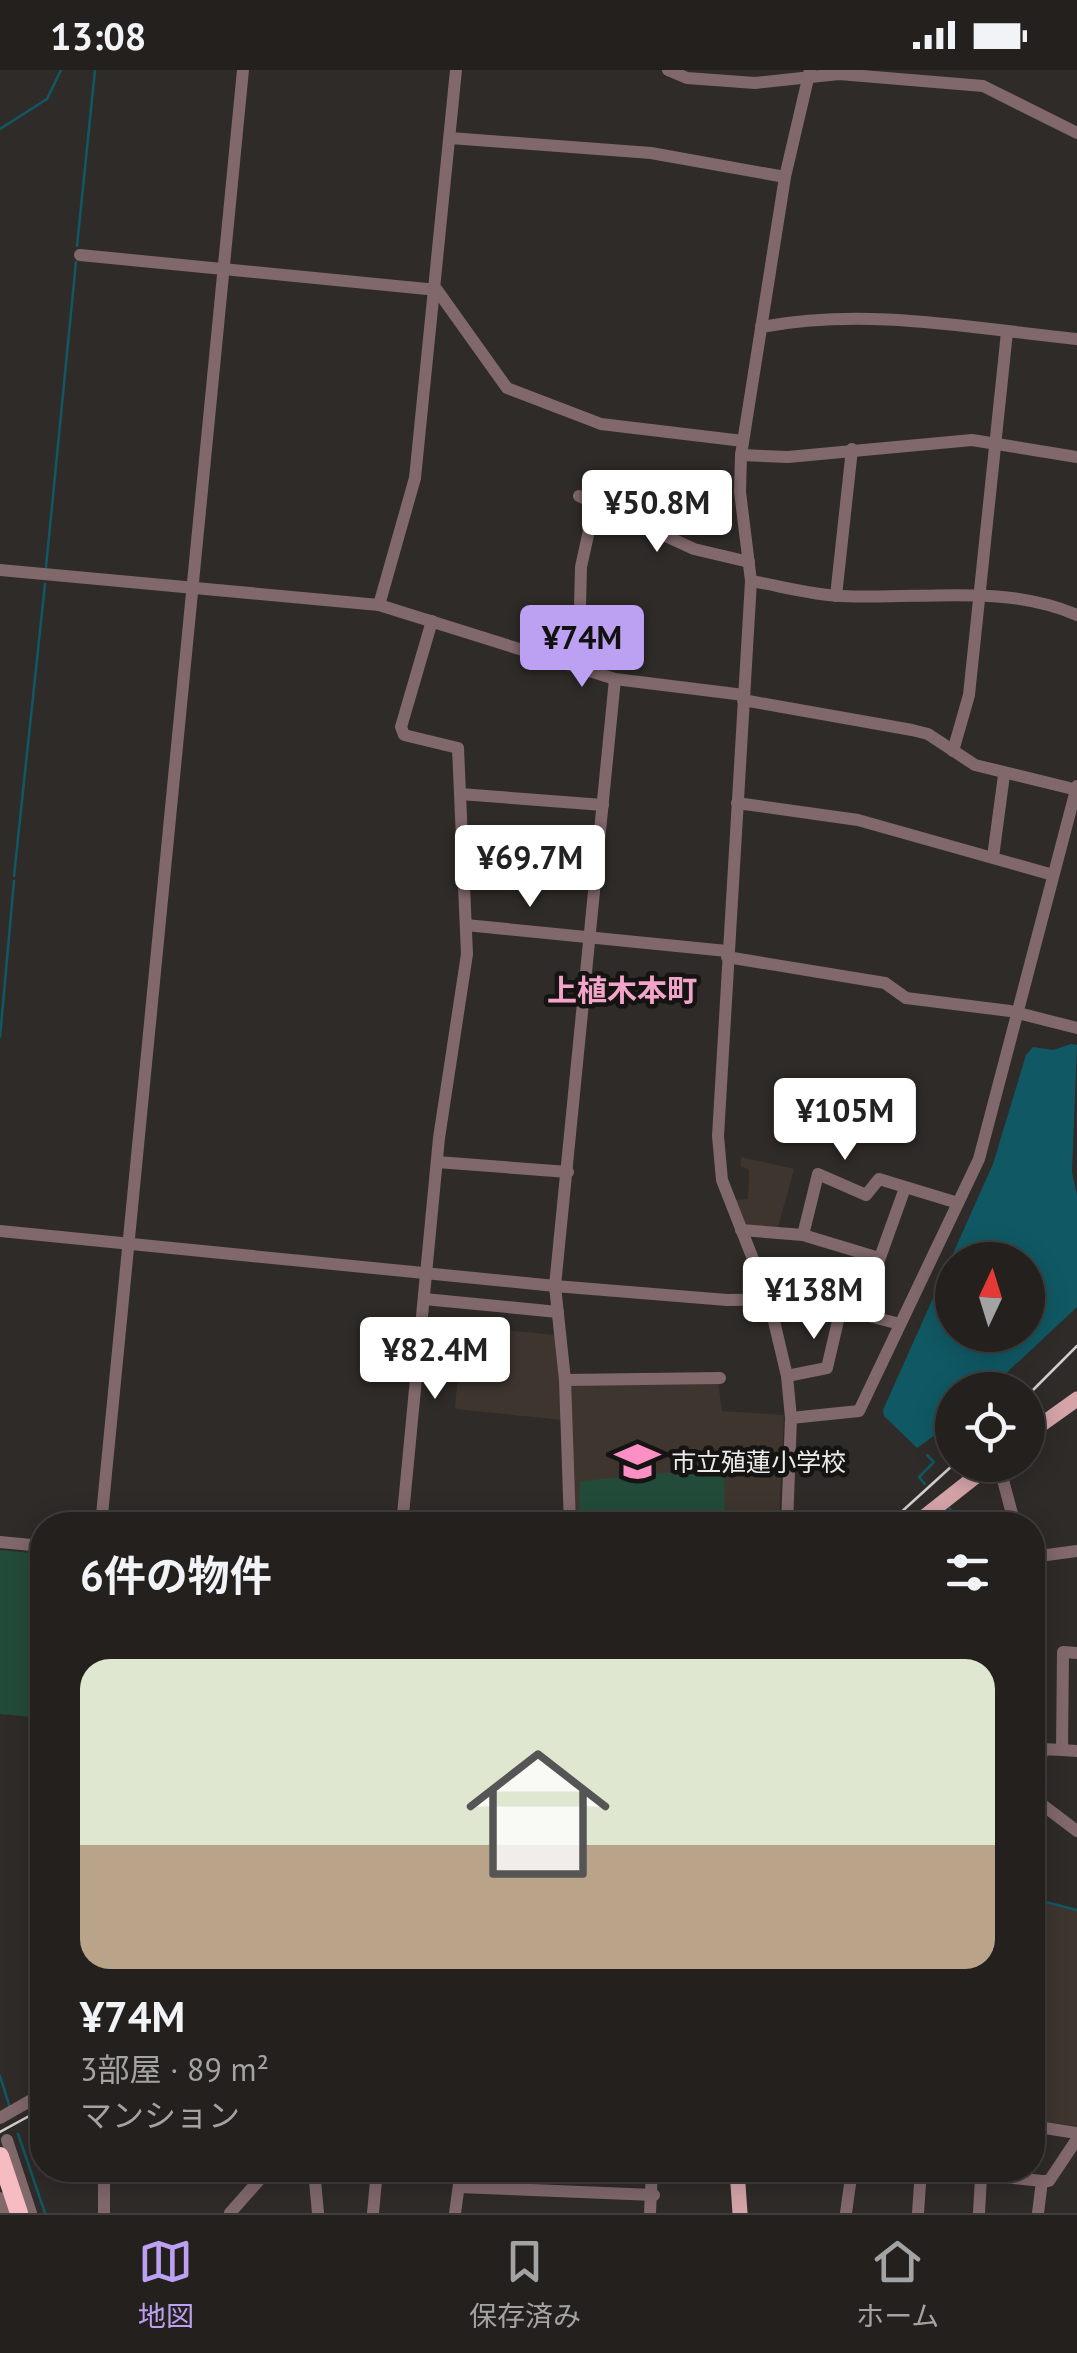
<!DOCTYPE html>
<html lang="ja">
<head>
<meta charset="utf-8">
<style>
  :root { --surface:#23201e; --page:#2f2d2b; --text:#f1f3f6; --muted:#a3a3a4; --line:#403e3c; --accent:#bca0f2 }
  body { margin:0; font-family:"PT Sans","Noto Sans JP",sans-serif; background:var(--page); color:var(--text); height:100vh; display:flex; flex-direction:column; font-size:38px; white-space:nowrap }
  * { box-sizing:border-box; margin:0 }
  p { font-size:32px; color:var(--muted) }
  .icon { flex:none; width:55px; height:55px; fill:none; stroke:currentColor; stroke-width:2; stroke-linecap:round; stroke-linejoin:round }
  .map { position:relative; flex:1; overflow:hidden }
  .details { position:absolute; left:30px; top:1442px; width:1015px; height:670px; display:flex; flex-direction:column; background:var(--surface); border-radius:40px; box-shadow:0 5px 25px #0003,0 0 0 2px var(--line) }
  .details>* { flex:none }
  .needle { width:65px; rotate:4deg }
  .fabs { position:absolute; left:935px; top:1172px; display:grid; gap:20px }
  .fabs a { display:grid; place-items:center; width:110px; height:110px; border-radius:50%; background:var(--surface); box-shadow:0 5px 25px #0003,0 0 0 2px var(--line); font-size:50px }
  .price { position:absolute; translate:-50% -85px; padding:0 22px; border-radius:10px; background:#fff; color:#222; font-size:32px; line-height:65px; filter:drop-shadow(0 2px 5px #0008) }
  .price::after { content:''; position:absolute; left:50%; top:60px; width:30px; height:22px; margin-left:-15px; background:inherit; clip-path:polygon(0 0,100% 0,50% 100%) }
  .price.on { background:var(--accent); color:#111 }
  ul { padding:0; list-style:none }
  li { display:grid; align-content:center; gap:20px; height:530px; padding:0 50px }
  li+li { border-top:2px solid var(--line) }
  li span { display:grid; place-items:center; height:310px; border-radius:30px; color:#555 }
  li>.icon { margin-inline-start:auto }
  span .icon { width:180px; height:180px; fill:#fffc; stroke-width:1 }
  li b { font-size:42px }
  h2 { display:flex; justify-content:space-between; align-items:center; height:120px; padding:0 50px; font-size:42px }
  .status { display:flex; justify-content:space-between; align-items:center; height:70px; padding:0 50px; background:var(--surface); direction:ltr }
  .status svg { height:28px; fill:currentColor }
  .menu { display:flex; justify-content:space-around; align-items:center; height:140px; border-top:2px solid var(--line); background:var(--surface); font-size:28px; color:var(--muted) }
  .menu a { display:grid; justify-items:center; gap:5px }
  .menu .on { color:var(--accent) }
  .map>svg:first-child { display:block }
  .built { fill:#3e352f }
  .green { fill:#234b39 }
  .water { fill:#105964; fill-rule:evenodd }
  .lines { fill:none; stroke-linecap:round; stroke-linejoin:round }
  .stream { stroke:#105964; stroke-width:2.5 }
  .minor { stroke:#80686b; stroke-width:12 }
  .major { stroke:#d5a4a9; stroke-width:15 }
  .rail { stroke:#d3d1cf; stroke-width:2.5 }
  .highway-bridge { stroke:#f7bbc2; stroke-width:18 }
  .labels { text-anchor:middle; stroke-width:9; stroke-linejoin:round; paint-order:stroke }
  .poi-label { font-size:25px; fill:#eeecea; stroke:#151413; text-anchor:start }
  .quarter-label { font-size:30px; font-weight:bold; fill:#f2a5c8; stroke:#151413 }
</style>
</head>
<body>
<div class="status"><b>13:08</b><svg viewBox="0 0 49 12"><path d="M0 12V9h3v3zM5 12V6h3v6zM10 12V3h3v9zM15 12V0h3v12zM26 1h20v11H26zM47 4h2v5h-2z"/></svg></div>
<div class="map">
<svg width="1077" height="2143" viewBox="0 0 1077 2143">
  <rect width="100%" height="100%" fill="#2f2b28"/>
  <g class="built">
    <polygon points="741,1087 794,1099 777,1161 746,1159 735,1130 748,1129 749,1099 741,1097"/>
    <polygon points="462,1256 556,1265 563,1350 455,1339"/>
    <polygon points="718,1312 722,1341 784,1345 779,1455 573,1455 570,1315"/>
    <polygon points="1032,1830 1077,1841 1077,2056 1033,2050"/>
  </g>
  <g class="green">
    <polygon points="724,1398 725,1454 578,1455 580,1411"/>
    <polygon points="0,1480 42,1484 42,1648 0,1644"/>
  </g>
  <path class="water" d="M1071,974L1077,975L1072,1102L1077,1125V1237L988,1320H952V1353L917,1378L884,1346L883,1340L993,1094L1026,985L1033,977L1053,980ZM952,1190H1028V1265H952Z"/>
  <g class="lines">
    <g class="stream">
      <polyline points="0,59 47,29 61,0"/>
      <polyline points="77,176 95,0"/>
      <polyline points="46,497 76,192"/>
      <polyline points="14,806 45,514"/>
      <polyline points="0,967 14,811"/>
      <polyline points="925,1414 919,1407 934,1392 927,1385"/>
      <polyline points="949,1438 965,1455"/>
      <polyline points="1032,1550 1042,1565 1037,1676"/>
      <polyline points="1045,1728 1046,1708"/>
      <polyline points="1040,1744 1034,1829 1077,1840"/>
      <polyline points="0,2006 10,2038"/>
      <polyline points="18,2064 45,2143"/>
    </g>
    <g class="minor">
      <polyline points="668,0 687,8 755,13 839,4 983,16 1077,63"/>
      <polyline points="450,68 651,83 785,107"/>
      <polyline points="80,185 437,220 507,318 601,354 743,371"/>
      <path d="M761,257C868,237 970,258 1077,269"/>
      <polyline points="741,385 788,387 972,370 1077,387"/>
      <polyline points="579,426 694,479 749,492"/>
      <polyline points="0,500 379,535 615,609 744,625"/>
      <path d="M751,511C781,516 812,525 842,526C920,530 1004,513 1077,545"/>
      <polyline points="836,526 852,379"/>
      <polyline points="379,535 415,408 456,0"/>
      <polyline points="561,592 580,537 581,497 595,433"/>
      <polyline points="743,630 912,660 928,664 975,695 1077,720"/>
      <polyline points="953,681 969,625 1007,262"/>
      <polyline points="460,724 603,735"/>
      <polyline points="737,733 858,750 1053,805"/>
      <polyline points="993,787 1004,705"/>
      <polyline points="466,855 727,881"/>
      <polyline points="727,887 885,913 906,928 1010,941 1077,958"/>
      <polyline points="437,1092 568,1102"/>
      <polyline points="741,1160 803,1165 879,1188"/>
      <polyline points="0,1161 555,1216 727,1230 802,1229 900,1254"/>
      <polyline points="803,1165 818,1104 866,1125 879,1109 958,1133"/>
      <polyline points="424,1229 558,1242"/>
      <polyline points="860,1243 905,1118"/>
      <polyline points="787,1306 827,1298 841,1238"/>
      <polyline points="565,1310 720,1308"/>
      <polyline points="791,1348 859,1341 979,1089 1077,716"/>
      <polyline points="999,1395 1015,1455"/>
      <polyline points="101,1455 243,0"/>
      <polyline points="402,1455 439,1068 467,884 458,678 404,665 401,657 432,551"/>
      <polyline points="570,1455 565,1310 555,1216 615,609"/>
      <polyline points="787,1455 791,1348 787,1306 769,1230 722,1110 718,1066 751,511 740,422 741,385 785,107 810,0"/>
      <polyline points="0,1472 42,1476"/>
      <polyline points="1032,1487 1077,1481"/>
      <polyline points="1062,1680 1077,1681"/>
      <polyline points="1032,1727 1077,1761"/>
      <polyline points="1037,1731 1042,1679 1062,1680 1063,1582 1077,1583"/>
      <polyline points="0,2048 42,2024"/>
      <polyline points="1032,2056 1077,2063"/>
      <polyline points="7,2070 31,2143"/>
      <polyline points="104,2100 104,2143"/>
      <polyline points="314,2100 318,2143"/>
      <polyline points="935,2100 1042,2111 1038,2143"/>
      <polyline points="1042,2111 1049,2111 1077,2069"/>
      <polyline points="459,2117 654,2125"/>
      <polyline points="0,2128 5,2143"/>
      <polyline points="230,2143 268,2100"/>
      <polyline points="373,2143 377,2100"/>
      <polyline points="455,2143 461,2100"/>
      <polyline points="650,2143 652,2100"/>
      <polyline points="846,2143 852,2100"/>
      <polyline points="918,2143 921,2100"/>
      <polyline points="979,2143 981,2107"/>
    </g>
    <g class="major">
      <polyline points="1028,1364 1077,1329"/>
      <polyline points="914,1455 990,1395"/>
      <polyline points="737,2100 740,2143"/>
    </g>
    <g class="rail">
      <polyline points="1028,1325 1077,1276"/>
      <polyline points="887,1455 953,1395"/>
      <polyline points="0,2062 42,2039"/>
    </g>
    <polyline class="highway-bridge" points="0,2086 19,2143"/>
  </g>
  <defs>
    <symbol id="school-bare" viewBox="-9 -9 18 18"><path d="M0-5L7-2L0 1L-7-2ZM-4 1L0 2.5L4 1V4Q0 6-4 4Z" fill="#fc8fc3" stroke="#151413" stroke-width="2.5" paint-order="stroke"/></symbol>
  </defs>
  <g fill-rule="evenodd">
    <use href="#school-bare" x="606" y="1360" width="63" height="63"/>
  </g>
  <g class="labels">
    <g class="poi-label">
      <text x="671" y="1401">市立殖蓮小学校</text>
    </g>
    <g class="quarter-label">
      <text x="622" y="931">上植木本町</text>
    </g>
  </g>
</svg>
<div class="fabs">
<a><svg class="needle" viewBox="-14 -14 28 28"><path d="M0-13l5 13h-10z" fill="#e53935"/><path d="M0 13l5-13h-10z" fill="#a3a3a4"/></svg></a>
<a><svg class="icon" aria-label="locate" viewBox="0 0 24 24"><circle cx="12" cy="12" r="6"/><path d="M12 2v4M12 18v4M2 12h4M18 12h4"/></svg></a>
</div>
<b class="price" style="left:657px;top:485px">¥50.8M</b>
<b class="price on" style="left:582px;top:620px">¥74M</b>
<b class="price" style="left:530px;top:840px">¥69.7M</b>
<b class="price" style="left:845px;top:1093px">¥105M</b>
<b class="price" style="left:814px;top:1272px">¥138M</b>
<b class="price" style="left:435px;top:1332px">¥82.4M</b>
<section class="details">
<h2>6件の物件<svg class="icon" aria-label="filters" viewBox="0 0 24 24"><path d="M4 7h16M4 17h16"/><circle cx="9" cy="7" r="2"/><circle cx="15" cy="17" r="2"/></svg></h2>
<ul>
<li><span style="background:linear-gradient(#dfe7d0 60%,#b9a48a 0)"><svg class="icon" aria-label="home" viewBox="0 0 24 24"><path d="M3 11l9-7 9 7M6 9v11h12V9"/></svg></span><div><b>¥74M</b><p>3部屋 · 89 m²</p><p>マンション</p></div></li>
</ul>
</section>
</div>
<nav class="menu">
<a class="on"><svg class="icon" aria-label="map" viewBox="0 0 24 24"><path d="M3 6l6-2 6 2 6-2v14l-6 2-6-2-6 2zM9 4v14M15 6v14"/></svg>地図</a>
<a><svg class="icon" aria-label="saved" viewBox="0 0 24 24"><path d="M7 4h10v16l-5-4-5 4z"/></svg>保存済み</a>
<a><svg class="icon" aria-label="home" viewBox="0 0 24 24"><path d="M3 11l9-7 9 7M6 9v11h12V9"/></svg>ホーム</a>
</nav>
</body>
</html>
